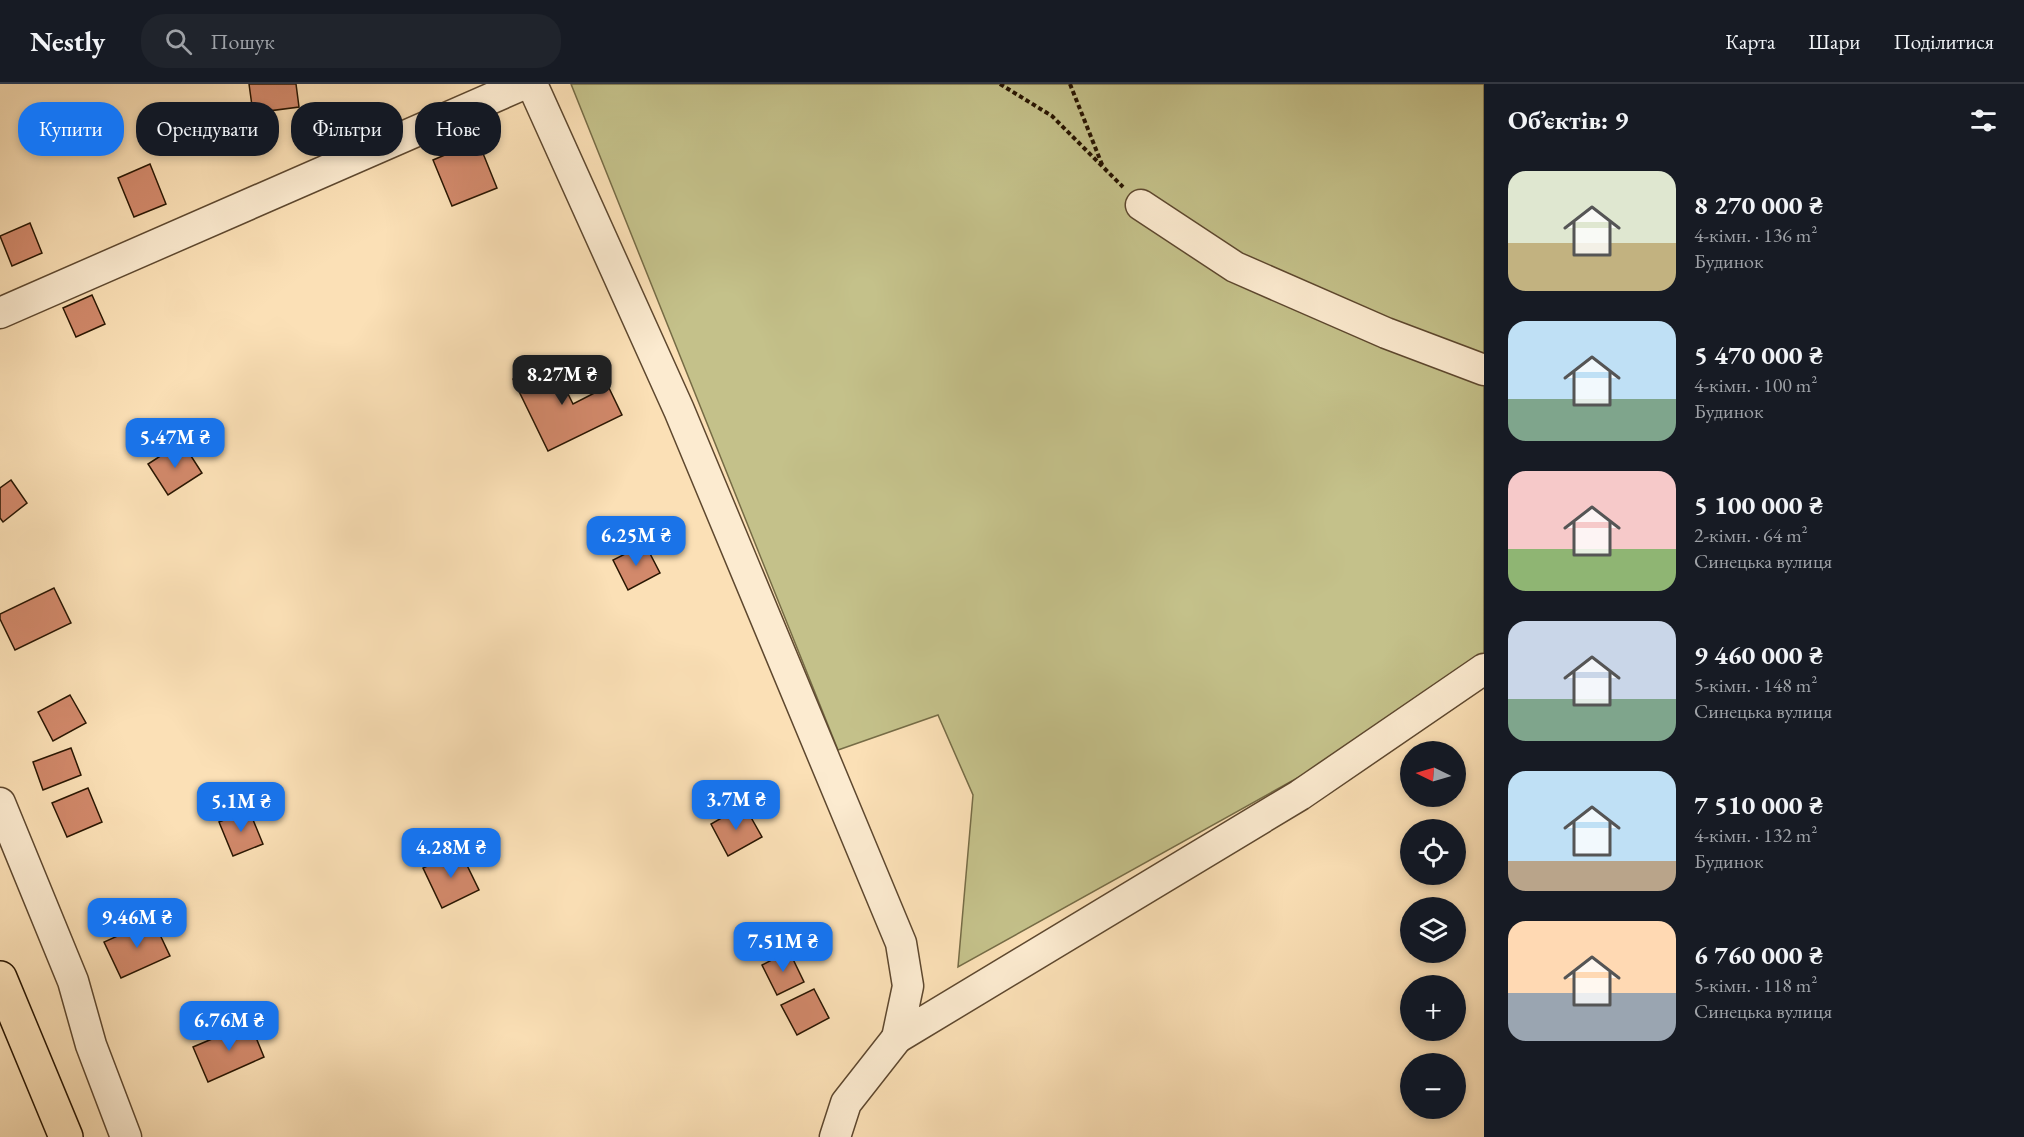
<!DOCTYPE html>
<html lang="uk">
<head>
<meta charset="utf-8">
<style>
  :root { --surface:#171b24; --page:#20242c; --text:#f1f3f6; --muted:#9ea1a6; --line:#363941; --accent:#1a73e8 }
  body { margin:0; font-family:"EB Garamond",serif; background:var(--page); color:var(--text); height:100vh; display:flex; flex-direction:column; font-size:22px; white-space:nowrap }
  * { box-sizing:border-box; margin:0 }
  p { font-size:20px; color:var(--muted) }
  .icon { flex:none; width:33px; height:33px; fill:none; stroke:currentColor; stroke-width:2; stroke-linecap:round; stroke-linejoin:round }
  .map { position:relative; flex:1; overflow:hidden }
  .drawer { display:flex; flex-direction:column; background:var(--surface); width:540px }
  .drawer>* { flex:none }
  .top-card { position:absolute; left:18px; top:18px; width:570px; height:54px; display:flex; gap:12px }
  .needle { width:39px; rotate:275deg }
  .tools { position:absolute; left:1400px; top:657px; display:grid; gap:12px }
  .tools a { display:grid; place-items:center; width:66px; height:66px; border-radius:50%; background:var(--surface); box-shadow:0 3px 9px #0003; font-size:30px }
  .price { position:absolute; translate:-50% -51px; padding:0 14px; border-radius:12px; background:var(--accent); color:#fff; font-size:20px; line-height:39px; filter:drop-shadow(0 2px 3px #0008) }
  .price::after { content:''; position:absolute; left:50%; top:36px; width:18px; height:14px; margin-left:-9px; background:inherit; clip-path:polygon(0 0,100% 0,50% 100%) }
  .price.current { background:#222; color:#fff }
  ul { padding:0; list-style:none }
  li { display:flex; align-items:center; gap:18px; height:150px; padding:0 24px }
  li span { display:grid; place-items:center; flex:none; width:168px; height:120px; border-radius:18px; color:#555 }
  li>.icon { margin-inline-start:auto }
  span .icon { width:72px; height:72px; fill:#fffc; stroke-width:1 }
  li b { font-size:26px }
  h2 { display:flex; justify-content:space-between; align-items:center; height:72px; padding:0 24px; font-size:26px }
  .tag { padding:0 21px; border-radius:24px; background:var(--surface); box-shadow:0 3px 9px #0003; font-size:21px; line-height:54px }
  .tag.current { background:var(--accent); color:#fff }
  header { display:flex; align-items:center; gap:36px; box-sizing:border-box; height:84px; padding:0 30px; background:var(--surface); border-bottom:2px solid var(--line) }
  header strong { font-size:28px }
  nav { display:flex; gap:33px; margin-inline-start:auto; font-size:21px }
  .search { width:420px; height:54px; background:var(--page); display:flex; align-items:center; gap:15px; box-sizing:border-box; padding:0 21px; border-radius:24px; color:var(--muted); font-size:22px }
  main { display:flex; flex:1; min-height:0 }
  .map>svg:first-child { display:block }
  .green { fill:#c4c18a; stroke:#766c46; stroke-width:1.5 }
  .building { fill:#d2896b; stroke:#291602; stroke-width:1.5 }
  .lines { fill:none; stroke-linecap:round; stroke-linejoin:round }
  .minor-casing { stroke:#5e482f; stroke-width:33 }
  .major-casing { stroke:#291602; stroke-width:36 }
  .path { stroke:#291602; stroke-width:4; stroke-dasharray:4.5 3; stroke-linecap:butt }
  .minor { stroke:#fcebd0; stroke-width:30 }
  .major { stroke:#fbe0b6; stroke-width:33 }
</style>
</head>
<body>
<header>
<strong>Nestly</strong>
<div class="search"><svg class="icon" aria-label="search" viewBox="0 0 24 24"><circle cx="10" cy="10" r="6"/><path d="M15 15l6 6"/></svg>Пошук</div>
<nav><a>Карта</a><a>Шари</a><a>Поділитися</a></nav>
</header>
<main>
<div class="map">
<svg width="1484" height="1053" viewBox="0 0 1484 1053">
  <rect width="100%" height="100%" fill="#fbe0b6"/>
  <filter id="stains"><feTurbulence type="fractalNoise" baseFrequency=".00333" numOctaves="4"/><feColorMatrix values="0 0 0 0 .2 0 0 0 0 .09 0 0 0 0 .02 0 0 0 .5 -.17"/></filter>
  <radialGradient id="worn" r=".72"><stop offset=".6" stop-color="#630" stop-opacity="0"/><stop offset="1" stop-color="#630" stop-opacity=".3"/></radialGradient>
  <polygon class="green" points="571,0 1484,0 1484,590 958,883 973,711 938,631 838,666"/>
  <g class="building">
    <polygon points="249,0 296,0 299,23 253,29"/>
    <polygon points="478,57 497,104 452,122 433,76"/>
    <polygon points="150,80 166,120 134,133 118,94"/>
    <polygon points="30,139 42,169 12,182 0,152"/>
    <polygon points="92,211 105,240 76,253 63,224"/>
    <polygon points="551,275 573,320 608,302 622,331 548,367 513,295"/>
    <polygon points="182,358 202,389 168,411 148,380"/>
    <polygon points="11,396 27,419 3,438 0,434 0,404"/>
    <polygon points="645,460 660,489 628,506 613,476"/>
    <polygon points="54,504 71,539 15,566 0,535 0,530"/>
    <polygon points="70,611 86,639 53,657 38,628"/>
    <polygon points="71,664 81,691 43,706 33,678"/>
    <polygon points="88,704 102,738 67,753 52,719"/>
    <polygon points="744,721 762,753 728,772 711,740"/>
    <polygon points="249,726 263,760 233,772 219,738"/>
    <polygon points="460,767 479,806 442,824 423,784"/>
    <polygon points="153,836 170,872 121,894 104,858"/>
    <polygon points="789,867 804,898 777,911 762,881"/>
    <polygon points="814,905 829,934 797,951 781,921"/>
    <polygon points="250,939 264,973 208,998 193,963"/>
  </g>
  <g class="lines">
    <defs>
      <g id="minor">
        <polyline points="532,0 679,326 901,859 908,902 897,954 1300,711 1484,585"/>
        <polyline points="1141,121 1235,183 1386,249 1484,286"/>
        <polyline points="0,229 524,0"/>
        <polyline points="0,719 73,897 91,961 126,1053"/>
        <polyline points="835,1053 846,1019 897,954"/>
      </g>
      <polyline id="major" points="0,894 66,1053"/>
    </defs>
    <use href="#minor" class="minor-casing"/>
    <use href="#major" class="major-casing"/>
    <g class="path">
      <polyline points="1000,0 1052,32 1123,103"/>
      <polyline points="1070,0 1103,83"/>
    </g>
    <use href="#minor" class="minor"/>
    <use href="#major" class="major"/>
  </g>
  <rect width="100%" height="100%" filter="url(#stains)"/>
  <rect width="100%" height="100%" fill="url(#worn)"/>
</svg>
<div class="tools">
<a><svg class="needle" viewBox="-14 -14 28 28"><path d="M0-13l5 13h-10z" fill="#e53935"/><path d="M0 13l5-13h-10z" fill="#9ea1a6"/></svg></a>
<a><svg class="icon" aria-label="locate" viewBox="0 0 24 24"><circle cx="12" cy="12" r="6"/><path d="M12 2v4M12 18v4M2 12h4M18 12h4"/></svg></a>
<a><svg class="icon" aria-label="layers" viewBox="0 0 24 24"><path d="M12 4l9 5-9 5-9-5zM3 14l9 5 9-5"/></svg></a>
<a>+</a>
<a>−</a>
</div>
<b class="price current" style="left:562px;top:322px">8.27M ₴</b>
<b class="price" style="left:175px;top:385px">5.47M ₴</b>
<b class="price" style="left:636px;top:483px">6.25M ₴</b>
<b class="price" style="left:736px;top:747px">3.7M ₴</b>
<b class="price" style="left:241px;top:749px">5.1M ₴</b>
<b class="price" style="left:451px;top:795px">4.28M ₴</b>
<b class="price" style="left:137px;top:865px">9.46M ₴</b>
<b class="price" style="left:783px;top:889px">7.51M ₴</b>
<b class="price" style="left:229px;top:968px">6.76M ₴</b>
<div class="top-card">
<a class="tag current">Купити</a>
<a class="tag">Орендувати</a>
<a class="tag">Фільтри</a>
<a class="tag">Нове</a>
</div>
</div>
<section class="drawer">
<h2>Об’єктів: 9<svg class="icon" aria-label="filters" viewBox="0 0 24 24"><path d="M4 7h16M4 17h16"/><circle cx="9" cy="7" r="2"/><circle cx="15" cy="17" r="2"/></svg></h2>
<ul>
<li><span style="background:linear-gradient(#dfe7d0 60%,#c2b280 0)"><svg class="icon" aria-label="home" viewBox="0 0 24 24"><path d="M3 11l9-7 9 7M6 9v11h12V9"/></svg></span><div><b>8 270 000 ₴</b><p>4-кімн. · 136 m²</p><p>Будинок</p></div></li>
<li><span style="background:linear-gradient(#bfe0f5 65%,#7fa58c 0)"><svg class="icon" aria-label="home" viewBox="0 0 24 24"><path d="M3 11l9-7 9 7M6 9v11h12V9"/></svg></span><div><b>5 470 000 ₴</b><p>4-кімн. · 100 m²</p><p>Будинок</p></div></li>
<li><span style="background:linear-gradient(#f6c9c9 65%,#8fb573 0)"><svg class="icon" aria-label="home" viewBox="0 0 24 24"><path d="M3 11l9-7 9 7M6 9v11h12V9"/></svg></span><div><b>5 100 000 ₴</b><p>2-кімн. · 64 m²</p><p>Синецька вулиця</p></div></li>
<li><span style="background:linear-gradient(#c9d6e8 65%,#7fa58c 0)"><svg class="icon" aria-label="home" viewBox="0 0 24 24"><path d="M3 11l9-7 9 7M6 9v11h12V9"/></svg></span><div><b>9 460 000 ₴</b><p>5-кімн. · 148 m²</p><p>Синецька вулиця</p></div></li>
<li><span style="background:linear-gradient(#bfe0f5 75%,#b9a48a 0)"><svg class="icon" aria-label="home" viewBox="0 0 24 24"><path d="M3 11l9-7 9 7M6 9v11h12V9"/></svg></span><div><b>7 510 000 ₴</b><p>4-кімн. · 132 m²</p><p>Будинок</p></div></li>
<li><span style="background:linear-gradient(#ffd9b3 60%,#9aa5b1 0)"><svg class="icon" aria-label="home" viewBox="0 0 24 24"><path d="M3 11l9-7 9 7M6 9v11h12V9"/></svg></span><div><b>6 760 000 ₴</b><p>5-кімн. · 118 m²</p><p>Синецька вулиця</p></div></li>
</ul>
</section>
</main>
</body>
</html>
